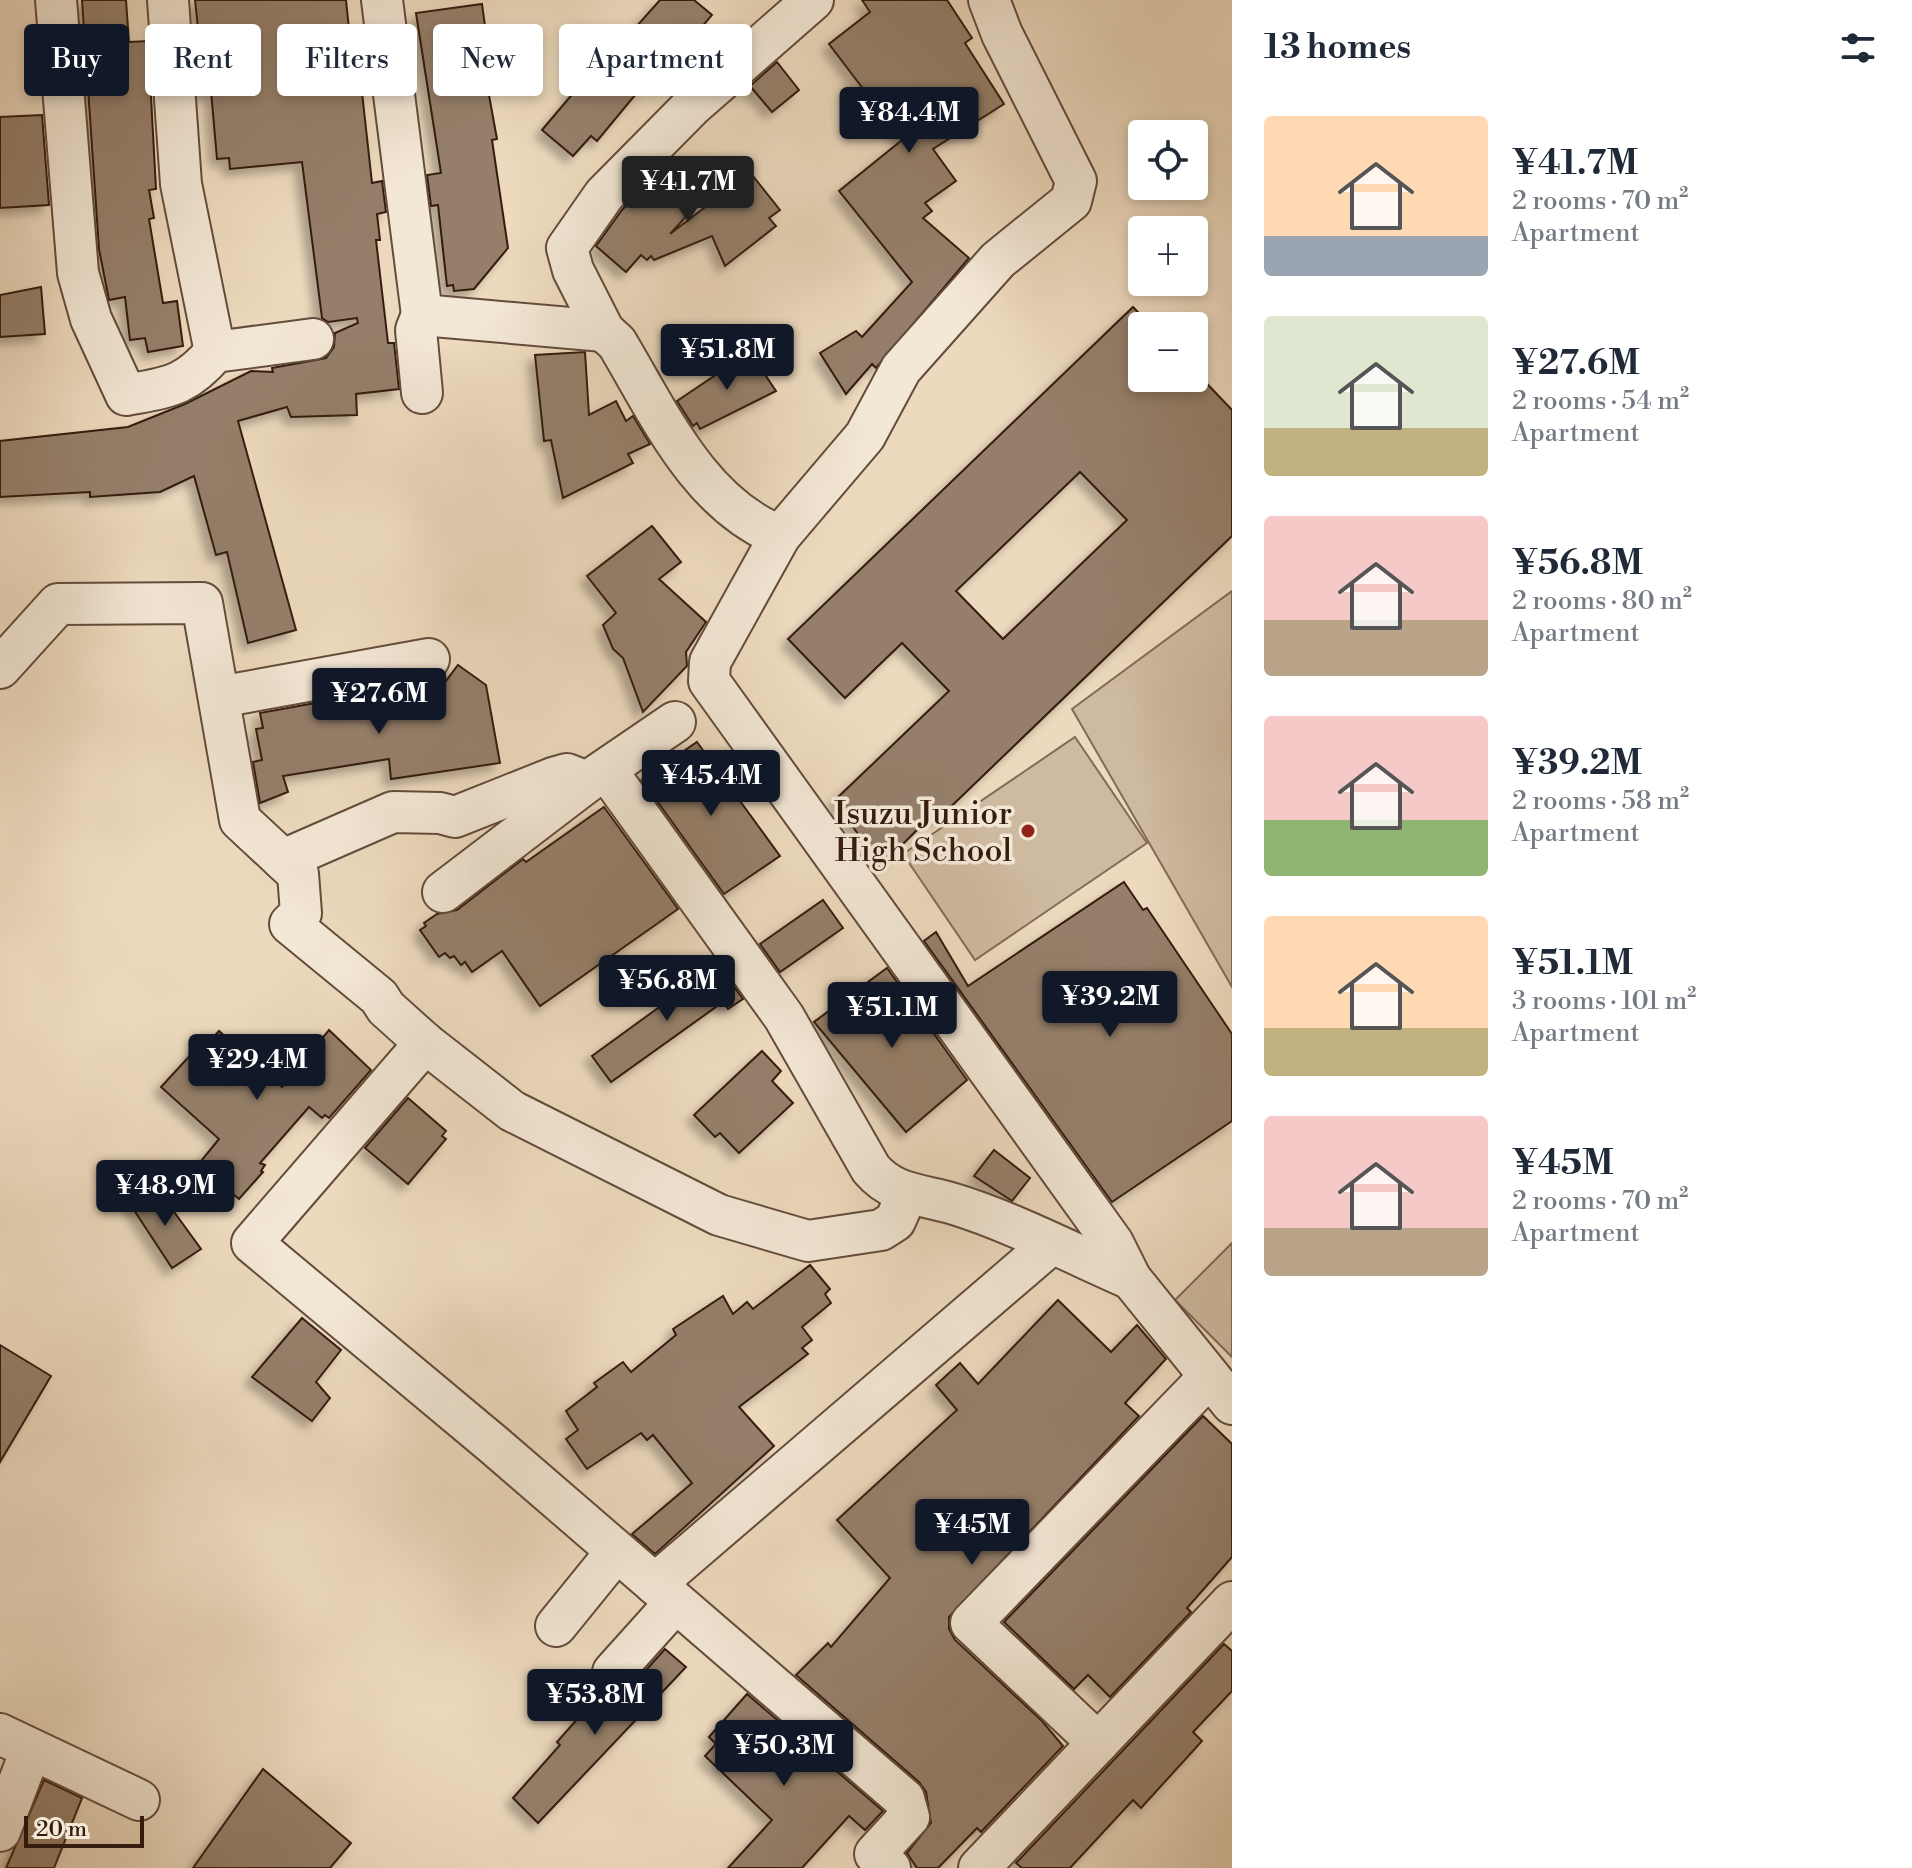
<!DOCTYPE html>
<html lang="en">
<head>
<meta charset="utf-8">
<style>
  :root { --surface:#fff; --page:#f6f6f7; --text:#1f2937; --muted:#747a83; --accent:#111827 }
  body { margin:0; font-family:"Libre Bodoni",serif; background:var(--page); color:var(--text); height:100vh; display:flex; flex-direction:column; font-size:30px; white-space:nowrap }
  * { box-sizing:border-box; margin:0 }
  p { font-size:26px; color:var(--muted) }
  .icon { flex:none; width:44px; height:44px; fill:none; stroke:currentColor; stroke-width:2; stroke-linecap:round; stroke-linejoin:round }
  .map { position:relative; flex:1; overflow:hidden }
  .sheet { display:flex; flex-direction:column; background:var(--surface); width:680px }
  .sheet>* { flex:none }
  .banner { position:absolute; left:24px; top:24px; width:760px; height:72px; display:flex; gap:16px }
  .fabs { position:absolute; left:1128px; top:120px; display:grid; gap:16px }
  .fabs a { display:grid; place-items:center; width:80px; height:80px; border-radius:8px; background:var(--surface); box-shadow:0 4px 12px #0003; font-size:40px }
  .scale { position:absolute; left:24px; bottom:20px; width:120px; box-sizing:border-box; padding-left:8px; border:4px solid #351c0f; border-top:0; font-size:22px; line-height:28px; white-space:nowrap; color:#351c0f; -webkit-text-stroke:6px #f3e7d5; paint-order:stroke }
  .price { position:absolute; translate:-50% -68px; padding:0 18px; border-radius:8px; background:var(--accent); color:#fff; font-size:26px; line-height:52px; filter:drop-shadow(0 2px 4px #0008) }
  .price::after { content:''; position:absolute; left:50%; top:48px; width:24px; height:18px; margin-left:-12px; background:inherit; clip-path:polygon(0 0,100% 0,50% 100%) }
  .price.on { background:#222; color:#fff }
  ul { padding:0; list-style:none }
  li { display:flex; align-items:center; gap:24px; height:200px; padding:0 32px }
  li span { display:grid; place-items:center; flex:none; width:224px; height:160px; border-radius:8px; color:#555 }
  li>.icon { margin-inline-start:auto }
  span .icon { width:96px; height:96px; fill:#fffc; stroke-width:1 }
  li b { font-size:34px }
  h2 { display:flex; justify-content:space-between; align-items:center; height:96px; padding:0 32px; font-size:34px }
  .tag { padding:0 28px; border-radius:8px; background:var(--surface); box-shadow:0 4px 12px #0003; font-size:28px; line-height:72px }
  .tag.on { background:var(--accent); color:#fff }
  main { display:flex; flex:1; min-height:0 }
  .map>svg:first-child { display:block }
  .garden { fill:#cebaa0; stroke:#826b58; stroke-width:2 }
  .building { fill:#957f6a; stroke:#351c0f; stroke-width:2; fill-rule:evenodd; filter:url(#shadow) }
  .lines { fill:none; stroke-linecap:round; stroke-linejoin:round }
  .minor-casing { stroke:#634c3b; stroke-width:44 }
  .minor { stroke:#f3e7d5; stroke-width:40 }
  .poi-dot { fill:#8f2418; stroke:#f3e7d5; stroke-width:3 }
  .labels { text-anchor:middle; stroke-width:7; stroke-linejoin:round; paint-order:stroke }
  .poi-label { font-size:32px; fill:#351c0f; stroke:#f3e7d5; text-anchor:end }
</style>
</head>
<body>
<main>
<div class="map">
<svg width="1232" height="1868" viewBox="0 0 1232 1868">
  <defs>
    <filter id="shadow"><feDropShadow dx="-7" dy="7" stdDeviation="4" flood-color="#0004"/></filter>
  </defs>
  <rect width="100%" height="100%" fill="#eddabe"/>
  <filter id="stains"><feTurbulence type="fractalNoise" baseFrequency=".0025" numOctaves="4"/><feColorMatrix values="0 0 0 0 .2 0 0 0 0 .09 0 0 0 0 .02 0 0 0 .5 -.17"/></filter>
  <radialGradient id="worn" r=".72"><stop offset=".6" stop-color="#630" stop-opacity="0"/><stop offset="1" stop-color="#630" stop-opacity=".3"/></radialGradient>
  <g class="garden">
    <polygon points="1232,591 1232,987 1072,709"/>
    <polygon points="1075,737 1147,843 975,960 903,854"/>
    <polygon points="1232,1243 1232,1357 1175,1300"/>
  </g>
  <g class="building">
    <polygon points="82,0 126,0 129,42 148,41 156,189 149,190 154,218 149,219 163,303 177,301 183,346 148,352 145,338 130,340 125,297 109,300 99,249"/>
    <polygon points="195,0 346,0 349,29 355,29 372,183 382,181 386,212 377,214 380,240 376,240 388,343 394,343 399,389 356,394 357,415 291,417 287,407 238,421 296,630 248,643 227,552 216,555 194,476 160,492 90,497 90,492 0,497 0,441 128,427 185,404 251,371 273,372 272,368 326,358 334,347 335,333 358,323 357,318 328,322 322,318 302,162 230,169 229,158 217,159 211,91 198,93 194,38 199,37"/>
    <polygon points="660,0 694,0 712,15 675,59 669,54 597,141 591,136 573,156 542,130 624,33 628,36"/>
    <polygon points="862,0 947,0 972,38 965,43 1004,104 933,149 956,181 925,203 932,211 923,218 969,258 876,368 872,364 846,394 820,353 856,331 862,337 912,282 839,191 902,140 829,44 870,12"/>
    <polygon points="482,4 489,56 482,57 497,139 492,140 508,248 474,289 454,291 453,285 447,286 438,205 431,206 427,175 441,173 416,13"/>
    <polygon points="777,62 799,90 772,112 750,86"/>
    <polygon points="42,115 49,205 0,208 0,117"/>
    <polygon points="753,176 780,210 769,218 776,226 725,266 712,236 654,260 651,256 647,260 641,255 626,272 596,246 622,210 654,177 692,210 670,234 734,185 738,189"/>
    <polygon points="41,287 45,334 0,337 0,295"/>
    <path d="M1133,307L1151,326H1142V378H1194V370L1232,410V536L936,821L931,816L880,867L835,800L949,691L902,643L845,698L788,639ZM1080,472L1127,520L1003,639L956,591Z"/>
    <polygon points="585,352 589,415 616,401 626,421 633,416 650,444 628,454 633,463 563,498 551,440 544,441 535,355"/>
    <polygon points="750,352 776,391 700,429 697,423 693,426 677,401"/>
    <polygon points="652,526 681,562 659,579 706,622 686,652 687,666 643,712 623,658 613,649 603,625 616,613 587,576"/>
    <polygon points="458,665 486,685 500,763 391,779 389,759 283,776 288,792 260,803 253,762 262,760 256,729 263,728 260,713 370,693 373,711 428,705"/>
    <polygon points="697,742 780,856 724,894 642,780"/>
    <polygon points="604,807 678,909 540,1006 502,951 472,972 465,962 461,965 454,956 450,958 445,953 439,957 420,930 426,926 424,923 437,914 457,910 523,859 526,862"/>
    <polygon points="1124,882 1143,910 1147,908 1232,1034 1232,1121 1112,1202 924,941 936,932 968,986"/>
    <polygon points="823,900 843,928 780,972 760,944"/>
    <polygon points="713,968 717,973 722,970 743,999 728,1009 723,1002 611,1082 592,1056"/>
    <polygon points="887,968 967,1080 906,1132 814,1022"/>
    <polygon points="329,1030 371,1070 329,1118 325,1115 322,1118 309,1107 260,1163 265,1165 261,1171 263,1172 239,1199 197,1166 219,1139 161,1087 207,1037 210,1041 219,1031 282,1087"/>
    <polygon points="762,1051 781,1071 772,1081 793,1103 739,1153 720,1133 715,1137 694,1115"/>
    <polygon points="408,1098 446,1131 442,1136 446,1139 408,1184 365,1148"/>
    <polygon points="994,1150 1030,1178 1012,1201 974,1176"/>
    <polygon points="156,1187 201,1249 172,1268 130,1204"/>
    <polygon points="810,1265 830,1289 825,1294 831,1303 802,1327 812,1340 802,1348 808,1354 739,1407 774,1446 655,1554 632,1534 692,1483 653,1435 647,1440 641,1433 587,1469 566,1439 578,1430 566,1411 597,1387 594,1383 623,1362 631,1372 676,1335 673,1329 723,1296 733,1314 747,1302 753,1309"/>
    <polygon points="1058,1300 1111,1352 1137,1325 1166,1359 1125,1403 1139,1416 949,1617 949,1629 955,1640 1042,1721 1063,1746 981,1832 977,1828 938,1868 917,1868 907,1853 931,1823 926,1792 919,1782 796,1675 828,1643 831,1647 890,1578 837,1520 957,1410 936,1385 960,1363 978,1384"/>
    <polygon points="302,1318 341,1350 316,1382 330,1398 312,1421 252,1377"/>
    <polygon points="0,1345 51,1376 0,1462"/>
    <polygon points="1203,1416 1232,1444 1232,1557 1187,1608 1191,1612 1110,1697 1088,1675 1074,1689 1004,1622"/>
    <polygon points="1224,1644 1232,1651 1232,1691 1193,1732 1202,1741 1141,1808 1133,1800 1070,1868 1022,1868 1016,1863"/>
    <polygon points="665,1649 686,1667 538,1823 513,1798 560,1745 557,1742 602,1691 619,1694 630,1688"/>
    <polygon points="747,1694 883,1811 865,1830 849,1816 802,1868 728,1868 772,1820 705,1756 716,1744 709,1737"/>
    <polygon points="263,1769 351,1843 330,1868 193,1868"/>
    <polygon points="44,1780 82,1798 54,1868 6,1868"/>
  </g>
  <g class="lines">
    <defs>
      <g id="minor">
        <path d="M56,0L78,273L91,319L126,395C169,387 185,387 215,352L313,339"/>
        <polyline points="168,0 181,184 215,352"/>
        <polyline points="382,0 422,315 604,331 573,270 567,248 604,195 692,106 813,0"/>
        <polyline points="989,0 1002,34 1076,181 1071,201 998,260 901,369 865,436 780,536 710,662 709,681 1113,1243 1131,1279 1232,1404"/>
        <polyline points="422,315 416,330 422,393"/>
        <path d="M604,331L617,343C659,413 699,504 780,536"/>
        <polyline points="0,668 58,604 202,603 240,820 298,874 301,913 290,924 379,997 386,1008 425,1043 512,1111 719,1215 808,1241 881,1230 895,1221 907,1194"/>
        <polyline points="219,697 429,659"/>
        <path d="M607,771L784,1017L871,1169C894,1196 922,1194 954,1204C1010,1221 1076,1255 1131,1279"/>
        <polyline points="283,860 393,812 440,813 455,817 553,778 567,774 587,782"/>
        <polyline points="443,892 587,782 675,722"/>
        <polyline points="425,1043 252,1243 494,1445 904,1799 909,1817 875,1854 890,1868"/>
        <polyline points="655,1584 1050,1245"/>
        <polyline points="556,1626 616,1552"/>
        <polyline points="613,1672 675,1603"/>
        <polyline points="0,1734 139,1800"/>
        <polyline points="1098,1743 971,1623 1209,1377"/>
        <polyline points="0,1831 31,1750"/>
        <polyline points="979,1868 1232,1602"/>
      </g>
    </defs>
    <use href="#minor" class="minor-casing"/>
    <use href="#minor" class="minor"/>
  </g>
  <circle class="poi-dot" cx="1028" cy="831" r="8"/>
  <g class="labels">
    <g class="poi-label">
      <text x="1012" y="824">Isuzu Junior<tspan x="1012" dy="37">High School</tspan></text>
    </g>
  </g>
  <rect width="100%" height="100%" filter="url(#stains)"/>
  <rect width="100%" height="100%" fill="url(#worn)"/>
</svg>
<div class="fabs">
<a><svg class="icon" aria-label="locate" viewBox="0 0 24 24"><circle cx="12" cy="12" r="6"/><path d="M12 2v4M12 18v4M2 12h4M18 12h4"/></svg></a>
<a>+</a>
<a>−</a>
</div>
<div class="scale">20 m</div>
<b class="price" style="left:909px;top:155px">¥84.4M</b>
<b class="price on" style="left:688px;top:224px">¥41.7M</b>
<b class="price" style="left:727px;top:392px">¥51.8M</b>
<b class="price" style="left:379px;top:736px">¥27.6M</b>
<b class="price" style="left:711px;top:818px">¥45.4M</b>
<b class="price" style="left:667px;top:1023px">¥56.8M</b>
<b class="price" style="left:1110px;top:1039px">¥39.2M</b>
<b class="price" style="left:892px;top:1050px">¥51.1M</b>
<b class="price" style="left:257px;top:1102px">¥29.4M</b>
<b class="price" style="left:165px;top:1228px">¥48.9M</b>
<b class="price" style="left:972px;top:1567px">¥45M</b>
<b class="price" style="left:595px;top:1737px">¥53.8M</b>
<b class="price" style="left:784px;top:1788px">¥50.3M</b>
<div class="banner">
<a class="tag on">Buy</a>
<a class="tag">Rent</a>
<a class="tag">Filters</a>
<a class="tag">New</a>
<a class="tag">Apartment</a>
</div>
</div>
<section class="sheet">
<h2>13 homes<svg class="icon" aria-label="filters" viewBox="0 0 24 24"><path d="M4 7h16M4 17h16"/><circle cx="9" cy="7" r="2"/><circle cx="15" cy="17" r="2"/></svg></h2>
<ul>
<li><span style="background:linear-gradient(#ffd9b3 75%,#9aa5b1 0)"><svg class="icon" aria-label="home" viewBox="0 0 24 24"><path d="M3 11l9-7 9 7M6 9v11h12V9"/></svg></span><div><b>¥41.7M</b><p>2 rooms · 70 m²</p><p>Apartment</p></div></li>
<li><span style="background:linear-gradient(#dfe7d0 70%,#c2b280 0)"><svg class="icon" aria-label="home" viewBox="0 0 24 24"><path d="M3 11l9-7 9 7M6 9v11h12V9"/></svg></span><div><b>¥27.6M</b><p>2 rooms · 54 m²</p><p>Apartment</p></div></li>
<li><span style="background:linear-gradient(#f6c9c9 65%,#b9a48a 0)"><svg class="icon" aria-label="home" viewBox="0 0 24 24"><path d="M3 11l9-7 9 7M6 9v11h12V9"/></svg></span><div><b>¥56.8M</b><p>2 rooms · 80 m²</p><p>Apartment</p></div></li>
<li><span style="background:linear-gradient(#f6c9c9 65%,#8fb573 0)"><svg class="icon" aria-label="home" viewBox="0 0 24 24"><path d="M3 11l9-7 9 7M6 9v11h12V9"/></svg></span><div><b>¥39.2M</b><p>2 rooms · 58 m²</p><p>Apartment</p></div></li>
<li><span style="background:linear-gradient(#ffd9b3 70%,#c2b280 0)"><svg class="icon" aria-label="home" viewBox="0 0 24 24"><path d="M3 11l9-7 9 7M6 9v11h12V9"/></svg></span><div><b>¥51.1M</b><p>3 rooms · 101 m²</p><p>Apartment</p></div></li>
<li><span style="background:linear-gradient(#f6c9c9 70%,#b9a48a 0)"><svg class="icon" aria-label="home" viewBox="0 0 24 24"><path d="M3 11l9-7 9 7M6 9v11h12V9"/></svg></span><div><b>¥45M</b><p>2 rooms · 70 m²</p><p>Apartment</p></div></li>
</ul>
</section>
</main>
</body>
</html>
